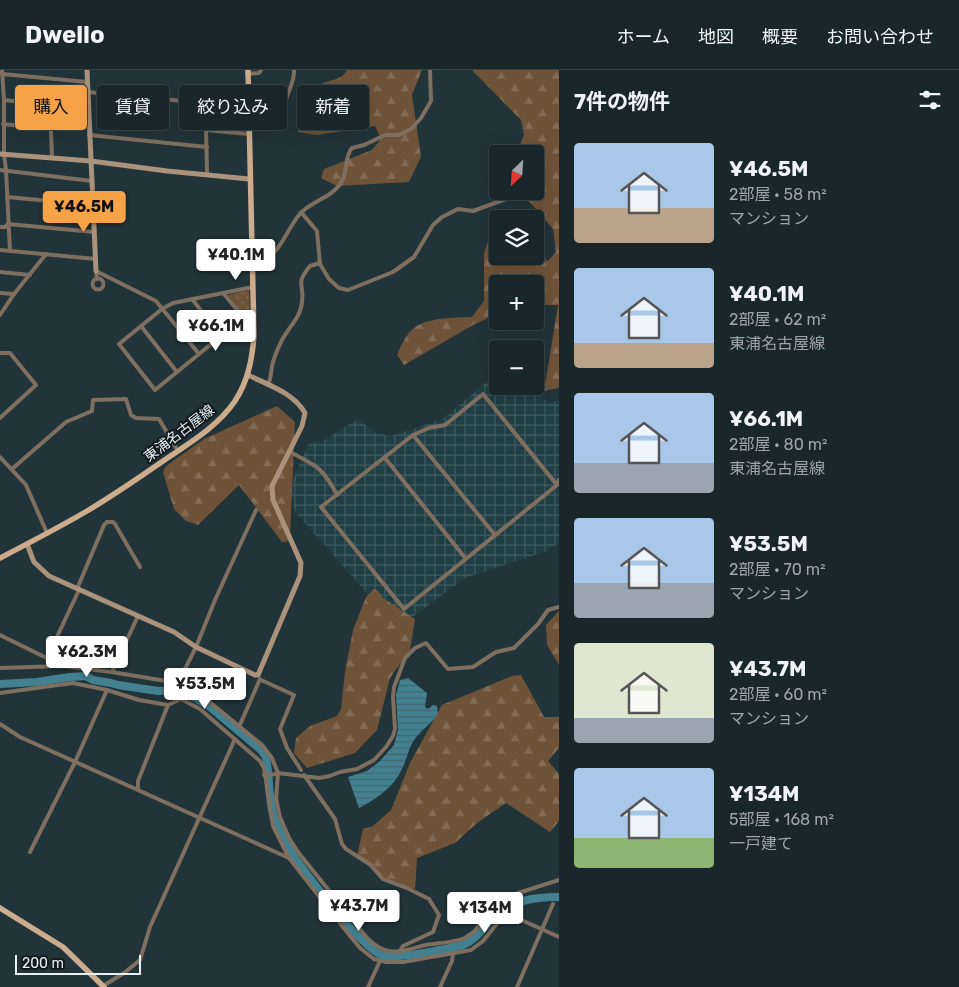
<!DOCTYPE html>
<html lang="ja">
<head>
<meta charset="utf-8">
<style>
  :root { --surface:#19272b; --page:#222f33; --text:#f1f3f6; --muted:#9fa5a9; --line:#374447; --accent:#f6a247 }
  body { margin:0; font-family:Rubik,"Noto Sans JP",sans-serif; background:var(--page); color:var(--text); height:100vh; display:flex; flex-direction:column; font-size:19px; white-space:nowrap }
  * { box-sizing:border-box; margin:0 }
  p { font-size:16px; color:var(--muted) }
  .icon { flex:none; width:28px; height:28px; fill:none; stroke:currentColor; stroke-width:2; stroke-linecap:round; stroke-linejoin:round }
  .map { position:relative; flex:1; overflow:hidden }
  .sheet { display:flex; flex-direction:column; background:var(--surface); width:400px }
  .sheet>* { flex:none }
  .guide { position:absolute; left:15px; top:15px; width:469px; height:45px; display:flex; gap:10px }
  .needle { width:32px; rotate:205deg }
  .fabs { position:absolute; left:489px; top:75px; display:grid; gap:10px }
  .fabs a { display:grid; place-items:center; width:55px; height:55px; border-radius:5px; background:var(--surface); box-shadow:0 5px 20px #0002,0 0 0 1px var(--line); font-size:25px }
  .scale { position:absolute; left:15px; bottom:12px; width:126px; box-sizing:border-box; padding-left:5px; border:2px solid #e5f1f4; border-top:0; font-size:14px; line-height:18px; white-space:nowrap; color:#e5f1f4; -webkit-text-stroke:4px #121a1d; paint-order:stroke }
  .price { position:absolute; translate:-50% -42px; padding:0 11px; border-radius:5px; background:#fff; color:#222; font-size:16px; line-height:32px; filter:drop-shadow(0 1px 2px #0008) }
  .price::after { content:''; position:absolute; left:50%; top:30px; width:15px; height:11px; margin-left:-8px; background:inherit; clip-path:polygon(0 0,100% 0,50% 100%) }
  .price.active { background:var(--accent); color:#111 }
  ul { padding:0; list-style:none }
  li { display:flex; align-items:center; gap:15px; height:125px; padding:0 15px }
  li span { display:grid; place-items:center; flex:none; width:140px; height:100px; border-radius:5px; color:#555 }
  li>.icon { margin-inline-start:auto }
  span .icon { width:60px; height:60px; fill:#fffc; stroke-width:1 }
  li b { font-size:21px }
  h2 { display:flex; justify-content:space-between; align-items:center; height:60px; padding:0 15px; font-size:21px }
  .tag { padding:0 18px; border-radius:5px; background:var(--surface); box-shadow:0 5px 20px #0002,0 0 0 1px var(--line); font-size:18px; line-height:45px }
  .tag.active { background:var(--accent); color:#111 }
  header { display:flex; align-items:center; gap:30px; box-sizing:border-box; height:70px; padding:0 25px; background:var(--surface); border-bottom:1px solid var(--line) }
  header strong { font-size:24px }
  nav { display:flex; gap:28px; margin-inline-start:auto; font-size:18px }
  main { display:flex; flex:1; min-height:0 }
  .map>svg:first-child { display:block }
  .industrial { fill:url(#industrial-grid) }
  .forest { fill:url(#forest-firs) }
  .park { fill:url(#park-dots) }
  .water { fill:url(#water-rules) }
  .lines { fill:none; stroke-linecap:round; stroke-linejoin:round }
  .river { stroke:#438190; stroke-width:8 }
  .street { stroke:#7f6f60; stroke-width:4 }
  .secondary { stroke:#ab927a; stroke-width:5 }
  .primary { stroke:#cdac8d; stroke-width:5.5 }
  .labels { text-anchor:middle; stroke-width:4; stroke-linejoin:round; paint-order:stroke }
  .street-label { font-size:14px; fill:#e5f1f4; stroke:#121a1d }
</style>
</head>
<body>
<header>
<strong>Dwello</strong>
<nav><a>ホーム</a><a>地図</a><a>概要</a><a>お問い合わせ</a></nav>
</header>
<main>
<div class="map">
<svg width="559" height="917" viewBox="0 0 559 917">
  <defs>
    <pattern id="industrial-grid" width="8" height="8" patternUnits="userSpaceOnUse" patternTransform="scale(1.25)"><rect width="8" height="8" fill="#213e45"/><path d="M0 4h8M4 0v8" fill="none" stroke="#415a60"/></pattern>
    <pattern id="forest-firs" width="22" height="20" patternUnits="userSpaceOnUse" patternTransform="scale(1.25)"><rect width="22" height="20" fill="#6f5338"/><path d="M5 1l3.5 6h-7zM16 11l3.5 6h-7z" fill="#836c55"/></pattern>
    <pattern id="park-dots" width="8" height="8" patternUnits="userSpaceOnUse" patternTransform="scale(1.25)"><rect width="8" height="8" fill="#6f5338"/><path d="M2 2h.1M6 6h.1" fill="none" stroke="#836c55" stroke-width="1.8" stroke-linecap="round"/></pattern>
    <pattern id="water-rules" width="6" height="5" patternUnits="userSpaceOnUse" patternTransform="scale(1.25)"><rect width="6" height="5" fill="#438190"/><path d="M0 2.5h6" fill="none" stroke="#446770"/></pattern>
  </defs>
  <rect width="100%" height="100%" fill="#213439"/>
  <polygon class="industrial" points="497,293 498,316 534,316 547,332 559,331 559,473 547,481 465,508 398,558 295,442 290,419 296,402 309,373 321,372 358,349 376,363 391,366 443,349 491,308"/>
  <g class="forest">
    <path d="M347,0H422L412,25L421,87L409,112L337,116L321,108L324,99L372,80L381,69L375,56L317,65L298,62C302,48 308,24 320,15C329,9 341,11 347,0Z"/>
    <path d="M472,0H559V318L544,321L558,235H535V214H498L497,244L473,255L404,295L397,285C401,276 406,264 414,258C428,247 455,248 472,247L484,231V183L489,168L497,164L498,186H535V182L548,191L556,182L553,159L529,131L518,121H535V84H516L524,65L521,50Z"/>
    <polygon points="277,336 295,352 290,468 286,472 282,472 239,415 198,455 186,451 174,439 163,402 166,396 204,369"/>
    <polygon points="374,519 378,521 383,528 415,549 410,580 390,608 377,660 355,683 307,698 294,683 296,668 310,656 337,646 341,639 345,602 353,560 366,527"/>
    <polygon points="559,541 559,595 547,575 546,555"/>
    <polygon points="521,605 544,647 559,647 559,678 548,691 559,704 559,751 550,762 506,733 477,753 455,773 417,788 415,819 380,809 365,792 357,786 363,759 373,756 391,740 410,693 442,635 512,606"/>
  </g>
  <polygon class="park" points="249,220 250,248 245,247 228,225"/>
  <path class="water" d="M408,608L427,623L425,637L428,639L433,635L437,636L438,644C431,654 421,660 414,670C408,680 407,689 402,699C394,717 376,729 359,738L348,707L367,701L380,691L394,675L398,660L396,625L400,610Z"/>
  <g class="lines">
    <path class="river" d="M0,614L37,612L70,607L86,606L93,610L111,613L118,615L158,621L174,620L186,622L210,637L261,680L266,687C270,707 268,729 274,748C279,760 286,774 293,785C308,806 363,881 384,886C398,889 447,879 463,875C477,869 483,858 494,847C512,830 535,827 559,827"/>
    <g class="street">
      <polyline points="2,0 4,30 4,84 6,100 10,181"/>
      <polyline points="2,4 87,12"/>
      <polyline points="247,4 259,3 261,0"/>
      <polyline points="88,22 247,37"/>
      <polyline points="4,30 89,39"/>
      <polyline points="50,34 52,88"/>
      <path d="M285,34C287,22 295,12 294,0"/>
      <polyline points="3,54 51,59"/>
      <polyline points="89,65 207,77"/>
      <polyline points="0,100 92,111"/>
      <polyline points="207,104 206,60 248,64"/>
      <polyline points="7,127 93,135"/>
      <polyline points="301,142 317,161 320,194 329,209 339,218 348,220 393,202 414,187 433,155 442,147 458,139 473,141 506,129"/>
      <polyline points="0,157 5,157 8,154 94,162"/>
      <polyline points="0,180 96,189"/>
      <path d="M253,195C278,191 285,162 299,145C310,131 333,128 342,111C348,101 344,87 352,78L364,75L385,65H399L411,59L421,48L431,31L430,0"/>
      <polyline points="0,202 30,205"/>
      <circle cx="98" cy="214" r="5.5"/>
      <polyline points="97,209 96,201 156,231 199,284"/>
      <polyline points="0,223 14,224"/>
      <polyline points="224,224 244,248 245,258 230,261 221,266 155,320 119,274 162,239 173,233 253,217"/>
      <polyline points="192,229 221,266"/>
      <polyline points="0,245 14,224 46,184"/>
      <polyline points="141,256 177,302"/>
      <polyline points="0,283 10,283 36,315 0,348"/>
      <path d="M268,315C271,308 271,303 272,296C274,287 278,278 282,270C288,258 301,247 302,232C305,213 294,216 310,196L320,193"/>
      <polyline points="413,365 495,465"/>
      <path d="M290,382C316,395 324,399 337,425"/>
      <polyline points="0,387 26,415 47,463"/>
      <polyline points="385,388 466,489"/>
      <polyline points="12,399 66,352 92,341 93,330 126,329 131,345 136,348 159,349 178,381"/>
      <polyline points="557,415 483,324 445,355 429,358 413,365 321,437 404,539 557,415 559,410"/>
      <polyline points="77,519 104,455 107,452 113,452 115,454 140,497"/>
      <polyline points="0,565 61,595"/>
      <polyline points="47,588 79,520"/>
      <path d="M0,598L63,596L112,602L178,613L206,629L262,675L272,688L278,703L276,729L280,747L289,768L298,782L367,868C388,889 401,881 426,875C439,873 452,873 465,868L474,862L484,848L509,826L559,810"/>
      <polyline points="112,602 138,546"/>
      <polyline points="261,610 294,625 280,659 287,678 301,700"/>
      <polyline points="178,613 196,577 215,530 256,440"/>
      <polyline points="0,623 73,613 107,620 139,630 168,635"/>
      <polyline points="0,654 20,667 289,788"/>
      <polyline points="239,657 260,609"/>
      <polyline points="278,703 319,708 330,706 340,702 357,699 374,690 386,677 393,666 395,659 393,627 394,617 405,588 415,578 426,573 448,599 473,597 496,582 514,578 538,554 548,540 559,537"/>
      <polyline points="264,705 278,704"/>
      <polyline points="304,705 335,749 342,774 346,779 371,795 383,809 409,819 429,829 439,845 433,862 403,876 400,881"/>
      <polyline points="138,720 138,711 168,635 181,629 200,639 260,691 264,698 273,756 289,788 347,862 360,878 374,889 386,892 403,892 471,880 483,871 499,851 508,846 517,848 559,867"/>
      <polyline points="30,782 75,692 107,620"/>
      <polyline points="103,916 124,903 140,890 150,857 235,669"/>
      <polyline points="368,917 380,891"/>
      <polyline points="440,917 452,891 453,883"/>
      <polyline points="517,917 553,834"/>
    </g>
    <g class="secondary">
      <polyline points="87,0 96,201"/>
      <polyline points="0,84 91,91 167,101 249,109"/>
      <path d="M27,474L34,492L49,506L174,562L196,577L255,605H258L300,506L301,493L278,441L273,430L272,416L302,356L305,343C294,323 268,315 248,305"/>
    </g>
    <g class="primary">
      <path d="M0,488C29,473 58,458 87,441C114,425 140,407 166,389C191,372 218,356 235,331C248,311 252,290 254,266L248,0"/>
      <polyline points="0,838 63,877 104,917"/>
    </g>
  </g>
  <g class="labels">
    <g class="street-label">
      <text transform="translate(179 363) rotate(-37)" y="5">東浦名古屋線</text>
    </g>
  </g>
</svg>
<div class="fabs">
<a><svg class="needle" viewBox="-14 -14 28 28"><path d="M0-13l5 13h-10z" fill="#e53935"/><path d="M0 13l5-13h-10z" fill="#9fa5a9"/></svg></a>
<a><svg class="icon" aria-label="layers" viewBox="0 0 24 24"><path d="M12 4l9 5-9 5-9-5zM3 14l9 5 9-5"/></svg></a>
<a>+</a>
<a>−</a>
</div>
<div class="scale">200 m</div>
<b class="price active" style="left:84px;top:163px">¥46.5M</b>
<b class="price" style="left:236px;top:211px">¥40.1M</b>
<b class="price" style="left:216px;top:282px">¥66.1M</b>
<b class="price" style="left:87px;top:608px">¥62.3M</b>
<b class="price" style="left:205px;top:640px">¥53.5M</b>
<b class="price" style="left:359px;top:862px">¥43.7M</b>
<b class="price" style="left:485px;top:864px">¥134M</b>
<div class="guide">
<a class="tag active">購入</a>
<a class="tag">賃貸</a>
<a class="tag">絞り込み</a>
<a class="tag">新着</a>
</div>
</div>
<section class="sheet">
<h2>7件の物件<svg class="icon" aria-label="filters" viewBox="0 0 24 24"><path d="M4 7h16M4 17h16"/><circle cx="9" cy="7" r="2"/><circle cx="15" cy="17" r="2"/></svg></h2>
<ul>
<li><span style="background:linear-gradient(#a9c7e8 65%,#b9a48a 0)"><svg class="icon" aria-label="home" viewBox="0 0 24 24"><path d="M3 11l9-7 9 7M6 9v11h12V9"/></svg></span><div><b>¥46.5M</b><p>2部屋 · 58 m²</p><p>マンション</p></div></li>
<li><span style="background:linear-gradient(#a9c7e8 75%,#b9a48a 0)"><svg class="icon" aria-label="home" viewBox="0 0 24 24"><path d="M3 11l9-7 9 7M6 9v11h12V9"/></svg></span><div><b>¥40.1M</b><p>2部屋 · 62 m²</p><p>東浦名古屋線</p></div></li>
<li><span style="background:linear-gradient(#a9c7e8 70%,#9aa5b1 0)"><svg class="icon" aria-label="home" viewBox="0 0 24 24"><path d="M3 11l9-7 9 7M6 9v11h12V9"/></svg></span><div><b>¥66.1M</b><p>2部屋 · 80 m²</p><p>東浦名古屋線</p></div></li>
<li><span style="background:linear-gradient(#a9c7e8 65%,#9aa5b1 0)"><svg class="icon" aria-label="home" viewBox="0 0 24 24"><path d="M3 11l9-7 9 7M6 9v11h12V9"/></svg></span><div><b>¥53.5M</b><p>2部屋 · 70 m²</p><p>マンション</p></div></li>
<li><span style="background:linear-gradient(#dfe7d0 75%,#9aa5b1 0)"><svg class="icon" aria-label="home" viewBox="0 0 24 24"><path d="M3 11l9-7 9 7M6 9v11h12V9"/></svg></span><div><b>¥43.7M</b><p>2部屋 · 60 m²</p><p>マンション</p></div></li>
<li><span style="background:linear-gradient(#a9c7e8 70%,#8fb573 0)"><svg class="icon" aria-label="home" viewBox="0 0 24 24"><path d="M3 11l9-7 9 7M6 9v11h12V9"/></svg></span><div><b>¥134M</b><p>5部屋 · 168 m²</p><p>一戸建て</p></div></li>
</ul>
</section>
</main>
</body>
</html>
